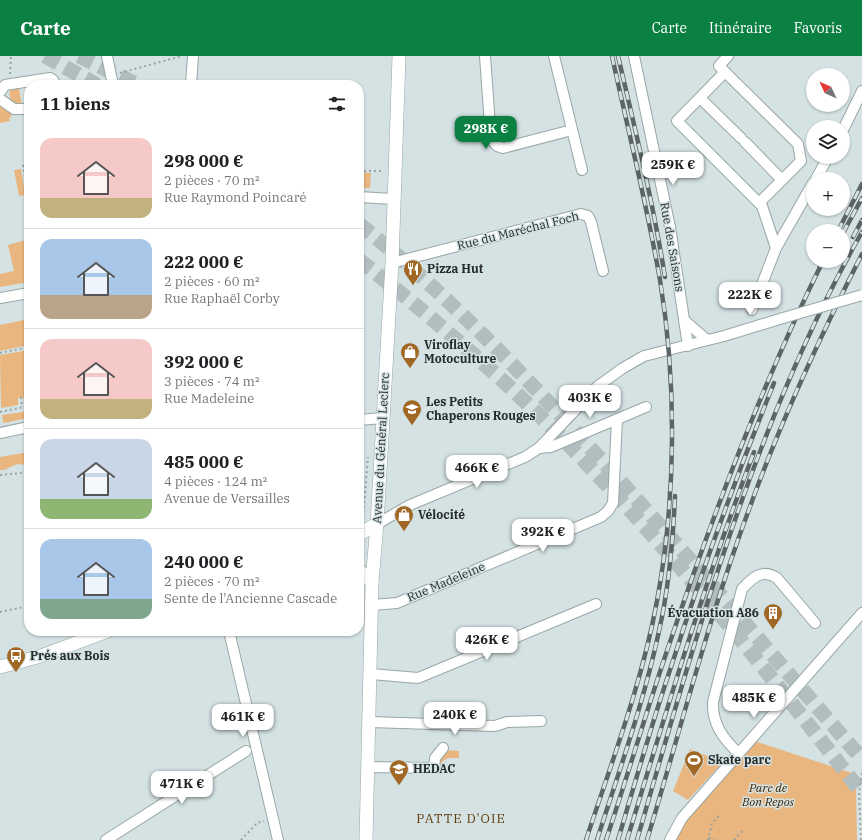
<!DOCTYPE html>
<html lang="fr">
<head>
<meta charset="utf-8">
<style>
  :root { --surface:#fff; --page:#f2f2f2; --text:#202124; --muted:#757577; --line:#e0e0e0; --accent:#0b8043 }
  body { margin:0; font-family:"IBM Plex Serif",serif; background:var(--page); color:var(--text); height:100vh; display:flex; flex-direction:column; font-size:15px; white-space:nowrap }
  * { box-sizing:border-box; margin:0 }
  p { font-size:13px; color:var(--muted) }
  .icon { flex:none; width:22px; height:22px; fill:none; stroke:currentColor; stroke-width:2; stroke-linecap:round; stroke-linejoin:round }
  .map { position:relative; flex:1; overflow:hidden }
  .side { position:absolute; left:24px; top:24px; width:340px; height:556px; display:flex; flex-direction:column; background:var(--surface); border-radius:16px; box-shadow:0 1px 3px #0004 }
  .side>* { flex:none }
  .needle { width:26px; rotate:314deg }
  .fabs { position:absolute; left:806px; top:12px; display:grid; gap:8px }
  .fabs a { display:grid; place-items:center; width:44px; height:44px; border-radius:50%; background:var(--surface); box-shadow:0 1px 3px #0004; font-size:20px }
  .price { position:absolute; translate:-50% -34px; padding:0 9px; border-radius:8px; background:#fff; color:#222; font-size:13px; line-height:26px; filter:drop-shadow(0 1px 2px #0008) }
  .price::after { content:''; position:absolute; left:50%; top:24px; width:12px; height:9px; margin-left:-6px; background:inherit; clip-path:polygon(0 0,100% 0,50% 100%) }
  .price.active { background:var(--accent); color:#fff }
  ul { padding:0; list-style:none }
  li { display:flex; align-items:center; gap:12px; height:100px; padding:0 16px }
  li+li { border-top:1px solid var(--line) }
  li span { display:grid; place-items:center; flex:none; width:112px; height:80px; border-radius:12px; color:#555 }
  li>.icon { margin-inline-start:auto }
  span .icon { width:48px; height:48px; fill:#fffc; stroke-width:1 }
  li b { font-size:17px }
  h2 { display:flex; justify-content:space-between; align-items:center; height:48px; padding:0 16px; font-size:17px }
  header { display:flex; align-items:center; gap:24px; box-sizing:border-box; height:56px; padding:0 20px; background:var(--accent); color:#fff }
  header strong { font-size:19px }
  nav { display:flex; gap:22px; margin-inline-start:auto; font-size:14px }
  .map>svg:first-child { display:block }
  .green { fill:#e9b67f }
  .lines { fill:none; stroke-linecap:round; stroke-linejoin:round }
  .highway-tunnel { stroke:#b1bdbe; stroke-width:15; stroke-dasharray:15 8; stroke-linecap:butt }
  .minor-casing { stroke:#98a6a6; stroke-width:12 }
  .major-casing { stroke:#98a6a6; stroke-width:14 }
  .path { stroke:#99a4a5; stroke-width:2; stroke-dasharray:2 3; stroke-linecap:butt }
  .minor { stroke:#fff; stroke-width:10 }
  .major { stroke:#fff; stroke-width:13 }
  .rail-casing { stroke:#5c6465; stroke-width:4.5 }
  .rail { stroke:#d4e2e3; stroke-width:3; stroke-dasharray:9; stroke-linecap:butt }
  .minor-bridge-casing { stroke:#98a6a6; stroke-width:12; stroke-linecap:butt }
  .minor-bridge { stroke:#fff; stroke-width:10 }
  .labels { text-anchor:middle; stroke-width:3; stroke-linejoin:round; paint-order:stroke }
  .street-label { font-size:12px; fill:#262b2c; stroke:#d4e2e3 }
  .poi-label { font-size:12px; font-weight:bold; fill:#262b2c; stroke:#d4e2e3; text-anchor:start }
  .park-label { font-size:12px; font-style:italic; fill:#422501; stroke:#d4e2e3 }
  .neighbourhood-label { font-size:13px; letter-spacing:1px; fill:#633d0c; stroke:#d4e2e3 }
</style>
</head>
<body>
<header>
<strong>Carte</strong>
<nav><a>Carte</a><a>Itinéraire</a><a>Favoris</a></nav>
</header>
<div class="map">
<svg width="862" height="784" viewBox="0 0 862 784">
  <rect width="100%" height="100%" fill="#d4e2e3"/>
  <g class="green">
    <path d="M10,33H19L22,49C12,47 8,44 10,33Z"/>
    <polygon points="0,49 12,59 9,63 10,65 0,67"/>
    <polygon points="21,113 25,139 19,140 14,114"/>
    <polygon points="359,116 371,117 370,132 359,132"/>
    <polygon points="26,184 29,199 29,226 0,231 0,218 14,215 8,189"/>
    <polygon points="29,263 29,289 0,295 0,269"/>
    <polygon points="29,294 29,347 25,348 23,341 18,342 18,349 1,352 0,299"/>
    <polygon points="29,355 29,362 3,367 2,359"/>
    <polygon points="29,396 29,409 17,408 4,414 0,414 0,401"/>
    <polygon points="754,685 858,719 856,735 857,784 675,784 679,773"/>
    <polygon points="690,693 723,706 688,744 673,735"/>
    <polygon points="447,694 459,695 459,702 448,702 443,705 442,711 436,711 437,703"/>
  </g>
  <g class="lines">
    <g class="highway-tunnel">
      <polyline points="45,0 97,29"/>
      <polyline points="79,0 138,29"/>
      <path d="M359,168C451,241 533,328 612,416C697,510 779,607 862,703"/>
      <path d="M359,204C412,245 464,289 514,335C643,457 753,597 862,737"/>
    </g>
    <defs>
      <g id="minor">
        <polyline points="107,0 113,29"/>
        <polyline points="485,0 491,83 497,90 503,92 572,74"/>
        <polyline points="554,0 582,114"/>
        <polyline points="634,0 670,171 688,290"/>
        <polyline points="728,0 719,10 725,16 677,65 762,150 776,192"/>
        <polyline points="725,16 798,88 801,105 782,124"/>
        <polyline points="191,29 193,0"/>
        <polyline points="0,36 5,29 50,22 53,24 56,29"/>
        <polyline points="700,42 741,82"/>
        <polyline points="0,43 14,53 29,53"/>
        <polyline points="843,74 862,35"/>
        <polyline points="745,86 782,124 759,147"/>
        <polyline points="816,123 828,101"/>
        <polyline points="359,141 393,143"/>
        <polyline points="392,207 581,158 588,160 591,166 603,215"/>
        <polyline points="0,242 29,237"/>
        <polyline points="752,254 776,192 813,127"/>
        <polyline points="684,264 707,284"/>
        <polyline points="359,364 383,362"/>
        <polyline points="0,377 29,371"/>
        <polyline points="539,392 551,391 646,351"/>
        <polyline points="377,468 410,449 525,401 539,392 598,330 623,312 644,300 724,280 783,262"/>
        <polyline points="372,549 397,547 601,461 608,455 613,447 617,363"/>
        <polyline points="229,575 278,784"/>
        <polyline points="371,618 418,622 596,548"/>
        <polyline points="370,666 495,670 507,666 541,665"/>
        <path d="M738,697C723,682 712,668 713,646L742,533C752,522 762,512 777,522L815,567"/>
        <polyline points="368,711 434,712 435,702 443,692"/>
        <polyline points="106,784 246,695"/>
        <polyline points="670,784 682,762 862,557"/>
      </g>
      <g id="major">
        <polyline points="359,478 377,468"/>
        <polyline points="359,514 372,526"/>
        <polyline points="0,611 41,600 108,575"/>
        <polyline points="366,784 372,526 377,468 392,207 399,0"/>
      </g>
    </defs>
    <use href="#minor" class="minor-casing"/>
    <use href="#major" class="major-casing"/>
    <g class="path">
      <polyline points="120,17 182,0"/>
      <polyline points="10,18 11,0"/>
      <polyline points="23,109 29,142"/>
      <polyline points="359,115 384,115"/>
      <polyline points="27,187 29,187 29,189"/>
      <polyline points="0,297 29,291"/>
      <polyline points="21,341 22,351"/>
      <polyline points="0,356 29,350"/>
      <polyline points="0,419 21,417 29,414"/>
      <polyline points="363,462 368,401"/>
      <polyline points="0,556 29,550"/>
      <polyline points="709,782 715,784"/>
      <polyline points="241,784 257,767 264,765"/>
      <polyline points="708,784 712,767 720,759"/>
      <polyline points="734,784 743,774"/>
      <polyline points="861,784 859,737 862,717"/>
    </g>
    <use href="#minor" class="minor"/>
    <use href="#major" class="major"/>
    <defs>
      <g id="rail">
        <path d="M618,0C635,73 653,146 665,221"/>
        <polyline points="838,175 862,128"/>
        <polyline points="843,177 862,142"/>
        <polyline points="853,181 862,164"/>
        <path d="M586,784C612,705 642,627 657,545C676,443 677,327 660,224C647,149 628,74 612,0"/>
        <path d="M597,784C619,715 644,646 659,575C669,531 673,485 675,440"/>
        <path d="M606,784C628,719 647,653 669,589C713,458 762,328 823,205"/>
        <path d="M618,784C635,727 651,670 670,614C701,517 736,421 774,327"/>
        <path d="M627,784C667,653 705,525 754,396"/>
        <path d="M637,784C697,577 755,364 862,176"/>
        <path d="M647,784C681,672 710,557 751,448C782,362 821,279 862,198"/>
      </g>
    </defs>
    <use href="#rail" class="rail-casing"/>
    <use href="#rail" class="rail"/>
    <defs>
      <polyline id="minor-bridge" points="783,262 862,239"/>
    </defs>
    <use href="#minor-bridge" class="minor-bridge-casing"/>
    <use href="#minor-bridge" class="minor-bridge"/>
  </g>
  <defs>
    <symbol id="restaurant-pin" viewBox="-11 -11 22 30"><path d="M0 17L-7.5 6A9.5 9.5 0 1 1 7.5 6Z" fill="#a06824" stroke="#d4e2e3"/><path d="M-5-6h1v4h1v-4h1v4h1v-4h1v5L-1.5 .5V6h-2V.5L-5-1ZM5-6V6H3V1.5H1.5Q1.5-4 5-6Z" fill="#fff"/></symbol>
    <symbol id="shop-pin" viewBox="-11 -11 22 30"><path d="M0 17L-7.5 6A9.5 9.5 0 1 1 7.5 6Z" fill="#a06824" stroke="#d4e2e3"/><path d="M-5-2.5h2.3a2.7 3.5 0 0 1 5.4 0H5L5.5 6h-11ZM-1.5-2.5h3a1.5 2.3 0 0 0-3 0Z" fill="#fff"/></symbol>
    <symbol id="school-pin" viewBox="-11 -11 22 30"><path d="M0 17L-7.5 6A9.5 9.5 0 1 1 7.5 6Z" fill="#a06824" stroke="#d4e2e3"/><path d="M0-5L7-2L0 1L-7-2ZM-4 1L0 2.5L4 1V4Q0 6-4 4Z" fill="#fff"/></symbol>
    <symbol id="building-pin" viewBox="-11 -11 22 30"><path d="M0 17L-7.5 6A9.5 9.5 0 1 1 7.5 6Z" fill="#a06824" stroke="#d4e2e3"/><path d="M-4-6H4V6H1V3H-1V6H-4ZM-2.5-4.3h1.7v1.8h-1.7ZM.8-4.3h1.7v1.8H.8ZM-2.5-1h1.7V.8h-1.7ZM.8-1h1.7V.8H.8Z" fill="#fff"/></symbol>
    <symbol id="bus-pin" viewBox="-11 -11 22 30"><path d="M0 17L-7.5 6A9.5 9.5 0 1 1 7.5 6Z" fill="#a06824" stroke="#d4e2e3"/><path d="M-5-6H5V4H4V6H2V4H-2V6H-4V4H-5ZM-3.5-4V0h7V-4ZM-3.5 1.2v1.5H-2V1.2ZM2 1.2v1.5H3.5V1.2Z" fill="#fff"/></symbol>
    <symbol id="stadium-pin" viewBox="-11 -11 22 30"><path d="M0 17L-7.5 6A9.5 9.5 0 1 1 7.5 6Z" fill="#a06824" stroke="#d4e2e3"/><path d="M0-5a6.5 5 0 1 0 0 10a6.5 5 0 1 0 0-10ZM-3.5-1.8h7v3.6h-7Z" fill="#fff"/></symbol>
    <symbol id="university-pin" viewBox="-11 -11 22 30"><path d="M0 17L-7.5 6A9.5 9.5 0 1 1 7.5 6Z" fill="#a06824" stroke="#d4e2e3"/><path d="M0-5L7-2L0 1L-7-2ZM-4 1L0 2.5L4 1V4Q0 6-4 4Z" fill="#fff"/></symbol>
  </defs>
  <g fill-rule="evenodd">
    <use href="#restaurant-pin" x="402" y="202" width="22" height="30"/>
    <use href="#shop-pin" x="399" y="285" width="22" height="30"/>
    <use href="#school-pin" x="401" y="342" width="22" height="30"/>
    <use href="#shop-pin" x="393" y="448" width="22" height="30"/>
    <use href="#building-pin" x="762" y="546" width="22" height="30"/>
    <use href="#bus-pin" x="5" y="589" width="22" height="30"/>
    <use href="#stadium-pin" x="683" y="693" width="22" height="30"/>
    <use href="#university-pin" x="388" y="702" width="22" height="30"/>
  </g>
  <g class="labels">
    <g class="street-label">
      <text transform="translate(518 175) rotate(-14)" y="4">Rue du Maréchal Foch</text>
      <text transform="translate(672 191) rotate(80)" y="4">Rue des Saisons</text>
      <text transform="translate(381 392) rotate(-87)" y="4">Avenue du Général Leclerc</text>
      <text transform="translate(446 526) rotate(-23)" y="4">Rue Madeleine</text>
    </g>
    <g class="poi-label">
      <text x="427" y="217">Pizza Hut</text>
      <text x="424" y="293">Viroflay<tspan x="424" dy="14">Motoculture</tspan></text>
      <text x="426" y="350">Les Petits<tspan x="426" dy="14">Chaperons Rouges</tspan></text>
      <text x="418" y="463">Vélocité</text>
      <text x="759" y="561" text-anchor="end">Évacuation A86</text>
      <text x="30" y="604">Prés aux Bois</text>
      <text x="708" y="708">Skate parc</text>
      <text x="413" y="717">HEDAC</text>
    </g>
    <g class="park-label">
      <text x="768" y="736">Parc de<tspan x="768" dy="14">Bon Repos</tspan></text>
    </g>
    <g class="neighbourhood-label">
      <text x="461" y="767">PATTE D'OIE</text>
    </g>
  </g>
</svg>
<div class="fabs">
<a><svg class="needle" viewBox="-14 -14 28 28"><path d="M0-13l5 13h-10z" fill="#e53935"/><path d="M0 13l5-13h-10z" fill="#757577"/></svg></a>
<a><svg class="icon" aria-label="layers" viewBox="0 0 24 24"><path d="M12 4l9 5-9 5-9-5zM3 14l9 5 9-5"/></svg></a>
<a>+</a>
<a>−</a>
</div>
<b class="price active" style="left:486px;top:94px">298K €</b>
<b class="price" style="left:673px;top:130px">259K €</b>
<b class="price" style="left:750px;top:260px">222K €</b>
<b class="price" style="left:590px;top:363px">403K €</b>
<b class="price" style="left:477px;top:433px">466K €</b>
<b class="price" style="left:543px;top:497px">392K €</b>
<b class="price" style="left:487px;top:605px">426K €</b>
<b class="price" style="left:754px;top:663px">485K €</b>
<b class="price" style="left:455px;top:680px">240K €</b>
<b class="price" style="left:243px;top:682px">461K €</b>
<b class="price" style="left:182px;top:749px">471K €</b>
<section class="side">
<h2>11 biens<svg class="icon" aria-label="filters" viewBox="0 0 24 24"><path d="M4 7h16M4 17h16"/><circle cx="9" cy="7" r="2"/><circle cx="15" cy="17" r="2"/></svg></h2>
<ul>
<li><span style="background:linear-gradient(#f6c9c9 75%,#c2b280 0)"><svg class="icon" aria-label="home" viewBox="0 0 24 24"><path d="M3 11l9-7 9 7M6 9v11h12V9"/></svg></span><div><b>298 000 €</b><p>2 pièces · 70 m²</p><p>Rue Raymond Poincaré</p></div></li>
<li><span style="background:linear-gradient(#a9c7e8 70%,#b9a48a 0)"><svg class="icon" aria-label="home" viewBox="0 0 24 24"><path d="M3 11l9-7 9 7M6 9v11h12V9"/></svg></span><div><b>222 000 €</b><p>2 pièces · 60 m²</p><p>Rue Raphaël Corby</p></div></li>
<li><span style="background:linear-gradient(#f6c9c9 75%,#c2b280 0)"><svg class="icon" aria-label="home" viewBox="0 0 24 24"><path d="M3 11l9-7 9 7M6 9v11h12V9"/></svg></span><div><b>392 000 €</b><p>3 pièces · 74 m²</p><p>Rue Madeleine</p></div></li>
<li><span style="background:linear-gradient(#c9d6e8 75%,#8fb573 0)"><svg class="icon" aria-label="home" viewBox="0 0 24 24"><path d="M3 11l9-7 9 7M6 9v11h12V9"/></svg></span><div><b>485 000 €</b><p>4 pièces · 124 m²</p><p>Avenue de Versailles</p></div></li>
<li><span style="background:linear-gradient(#a9c7e8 75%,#7fa58c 0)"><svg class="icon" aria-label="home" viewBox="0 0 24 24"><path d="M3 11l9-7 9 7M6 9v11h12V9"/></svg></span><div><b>240 000 €</b><p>2 pièces · 70 m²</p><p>Sente de l'Ancienne Cascade</p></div></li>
</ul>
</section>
</div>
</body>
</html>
